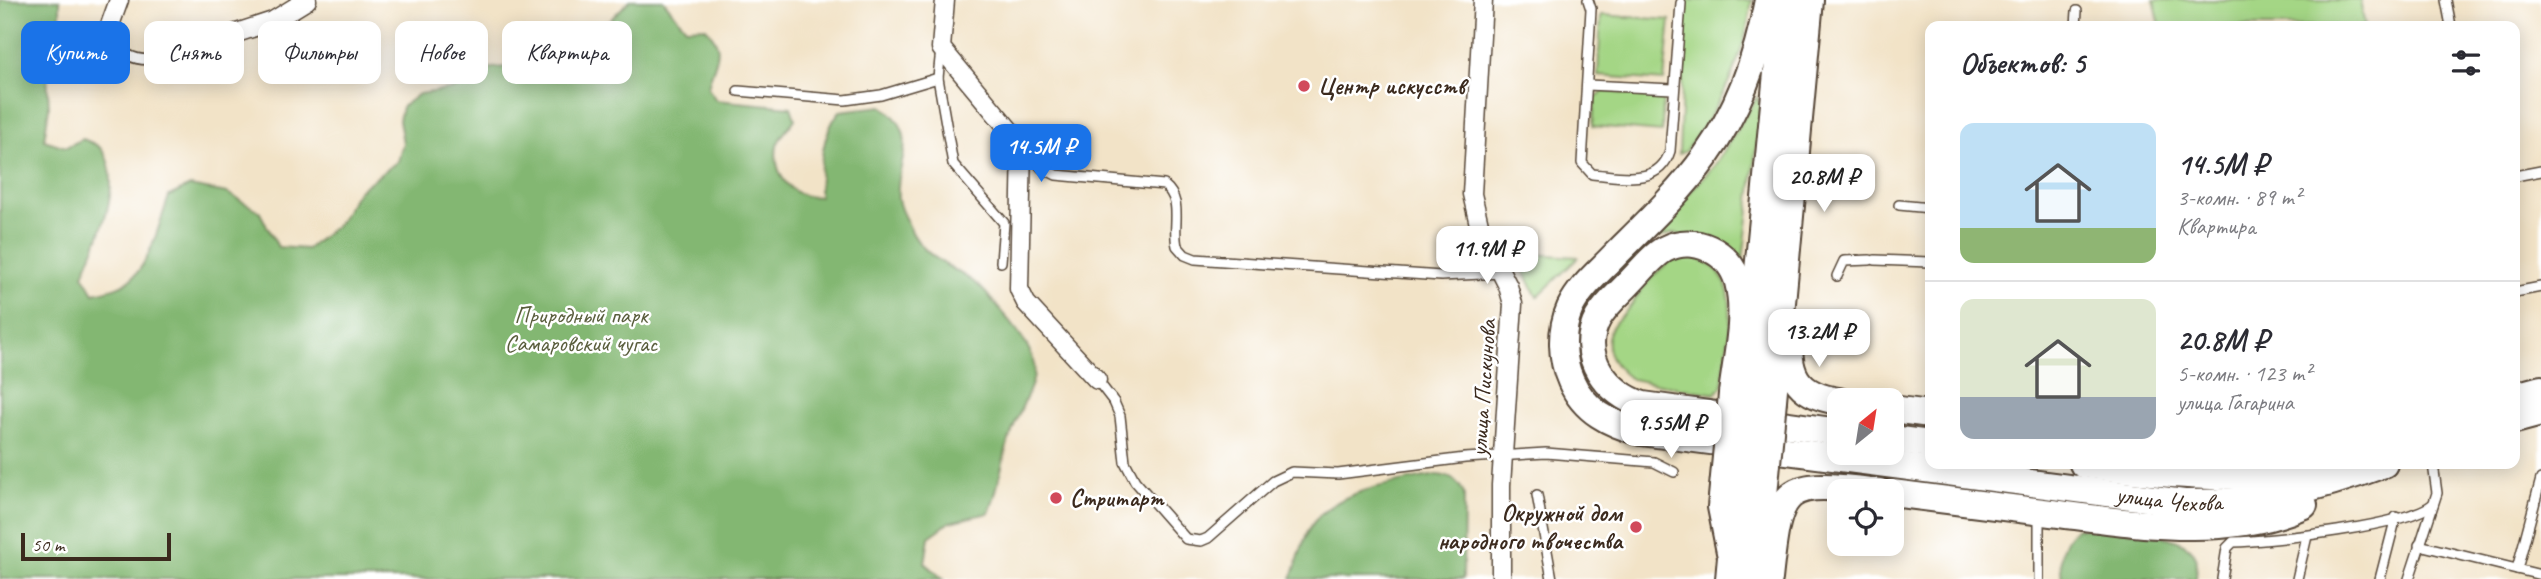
<!DOCTYPE html>
<html lang="ru">
<head>
<meta charset="utf-8">
<style>
  :root { --surface:#fff; --page:#f7f7f7; --text:#2b2b33; --muted:#7c7c81; --line:#e1e1e2; --accent:#1a73e8 }
  body { margin:0; font-family:Caveat,sans-serif; background:var(--page); color:var(--text); height:100vh; display:flex; flex-direction:column; font-size:26px; white-space:nowrap }
  * { box-sizing:border-box; margin:0 }
  p { font-size:23px; color:var(--muted) }
  .icon { flex:none; width:38px; height:38px; fill:none; stroke:currentColor; stroke-width:2; stroke-linecap:round; stroke-linejoin:round }
  .map { position:relative; flex:1; overflow:hidden }
  .drawer { position:absolute; left:1925px; top:21px; width:595px; height:448px; display:flex; flex-direction:column; background:var(--surface); border-radius:14px; box-shadow:0 4px 18px #0003 }
  .drawer>* { flex:none }
  .top-card { position:absolute; left:21px; top:21px; width:665px; height:63px; display:flex; gap:14px }
  .needle { width:46px; rotate:30deg }
  .controls { position:absolute; left:1827px; top:388px; display:grid; gap:14px }
  .controls a { display:grid; place-items:center; width:77px; height:77px; border-radius:14px; background:var(--surface); box-shadow:0 4px 18px #0003; font-size:35px }
  .scale { position:absolute; left:21px; bottom:18px; width:150px; box-sizing:border-box; padding-left:7px; border:4px solid #3b2a1e; border-top:0; font-size:19px; line-height:24px; white-space:nowrap; color:#3b2a1e; -webkit-text-stroke:5px #fff; paint-order:stroke }
  .price { position:absolute; translate:-50% -60px; padding:0 16px; border-radius:14px; background:#fff; color:#222; font-size:23px; line-height:46px; filter:drop-shadow(0 2px 4px #0008) }
  .price::after { content:''; position:absolute; left:50%; top:42px; width:21px; height:16px; margin-left:-10px; background:inherit; clip-path:polygon(0 0,100% 0,50% 100%) }
  .price.on { background:var(--accent); color:#fff }
  ul { padding:0; list-style:none }
  li { display:flex; align-items:center; gap:21px; height:175px; padding:0 35px }
  li+li { border-top:2px solid var(--line) }
  li span { display:grid; place-items:center; flex:none; width:196px; height:140px; border-radius:14px; color:#555 }
  li>.icon { margin-inline-start:auto }
  span .icon { width:84px; height:84px; fill:#fffc; stroke-width:1 }
  li b { font-size:30px }
  h2 { display:flex; justify-content:space-between; align-items:center; height:84px; padding:0 35px; font-size:30px }
  .pill { padding:0 24px; border-radius:14px; background:var(--surface); box-shadow:0 4px 18px #0003; font-size:24px; line-height:63px }
  .pill.on { background:var(--accent); color:#fff }
  .map>svg:first-child { display:block }
  .green { fill:#a4d685; stroke:#708052; stroke-width:2 }
  .forest { fill:#83b772; stroke:#5f7048; stroke-width:2 }
  .lines { fill:none; stroke-linecap:round; stroke-linejoin:round }
  .service-casing { stroke:#564637; stroke-width:12 }
  .minor-casing { stroke:#564637; stroke-width:21 }
  .secondary-casing { stroke:#564637; stroke-width:30 }
  .primary-casing { stroke:#564637; stroke-width:32 }
  .service { stroke:#fff; stroke-width:9 }
  .minor { stroke:#fff; stroke-width:18 }
  .secondary { stroke:#fff; stroke-width:26 }
  .primary { stroke:#fff; stroke-width:28 }
  .secondary-bridge-casing { stroke:#564637; stroke-width:30; stroke-linecap:butt }
  .primary-bridge-casing { stroke:#564637; stroke-width:32; stroke-linecap:butt }
  .secondary-bridge { stroke:#fff; stroke-width:26 }
  .primary-bridge { stroke:#fff; stroke-width:28 }
  .poi-dot { fill:#d1495b; stroke:#fff; stroke-width:2.5 }
  .labels { text-anchor:middle; stroke-width:5; stroke-linejoin:round; paint-order:stroke }
  .poi-label { font-size:24px; font-weight:bold; fill:#3b2a1e; stroke:#fff; text-anchor:start }
  .park-label { font-size:24px; fill:#5a5e3d; stroke:#fff }
  .street-label { font-size:24px; fill:#3b2a1e; stroke:#fff }
</style>
</head>
<body>
<div class="map">
<svg width="2541" height="579" viewBox="0 0 2541 579">
  <rect width="100%" height="100%" fill="#fff"/>
  <filter id="ink" filterUnits="userSpaceOnUse"><feTurbulence type="fractalNoise" baseFrequency=".0143" numOctaves="2"/><feDisplacementMap in="SourceGraphic" scale="14" xChannelSelector="R" yChannelSelector="G"/><feConvolveMatrix kernelMatrix="1 2 1 2 8 2 1 2 1" color-interpolation-filters="sRGB"/></filter>
  <filter id="wash" filterUnits="userSpaceOnUse"><feTurbulence type="fractalNoise" baseFrequency=".00686" numOctaves="4" result="noise"/><feDisplacementMap in="SourceGraphic" scale="28" xChannelSelector="R" yChannelSelector="G"/><feGaussianBlur stdDeviation="1.57" result="paint"/><feColorMatrix in="noise" values="0 0 0 0 0 0 0 0 0 0 0 0 0 0 0 0 0 1.4 0 .05"/><feComposite in="paint" operator="in"/></filter>
  <g filter="url(#wash)">
    <rect width="100%" height="100%" fill="#f2e3c7"/>
    <g class="green">
      <path d="M1686,0H1752C1745,58 1721,105 1686,151L1679,154Z"/>
      <polygon points="2154,0 2360,0 2365,26 2160,26"/>
      <polygon points="1601,15 1670,20 1664,81 1598,76"/>
      <polygon points="1603,91 1663,98 1662,132 1593,126 1595,98"/>
      <polygon points="1757,97 1761,106 1743,260 1675,233 1658,238 1653,236 1654,231 1715,165"/>
      <polygon points="1515,253 1578,257 1578,258 1537,297"/>
      <path d="M1681,255C1752,262 1727,335 1722,387L1715,394L1631,379C1615,368 1601,349 1611,329C1616,319 1626,313 1632,304C1644,284 1660,266 1681,255Z"/>
    </g>
    <g class="forest">
      <path d="M0,0H60V28L47,72L49,108L44,140L66,147L83,139C89,142 98,144 102,150C126,182 96,244 83,275L94,293C107,290 124,287 134,276C151,259 161,219 169,196L190,186L227,193L259,211L278,247L307,249L339,223L358,191L398,161L403,143L399,120L402,107L419,94L455,89L491,68L526,66L545,42L610,20L630,0H663L686,28L705,27C729,51 713,60 708,88L716,100L791,107L795,119C790,127 779,137 777,146C772,173 792,201 819,196C820,168 821,133 840,111L882,106C924,136 894,162 898,199C899,208 906,220 910,228C922,256 950,266 974,282C986,290 996,306 1006,317C1055,374 1030,377 1010,437C1001,462 999,489 989,513L950,522L929,537L925,563L943,579H0Z"/>
      <path d="M1436,475C1451,476 1458,480 1464,494L1463,579H1291C1298,563 1301,544 1310,528C1332,489 1397,483 1436,475Z"/>
      <path d="M2077,528C2104,530 2185,528 2196,557C2198,563 2196,573 2196,579H2062C2059,559 2060,541 2077,528Z"/>
    </g>
  </g>
  <g filter="url(#ink)">
    <g class="lines">
      <defs>
        <g id="service">
          <path d="M1588,0L1591,9L1582,163L1592,174C1620,176 1659,187 1670,151L1681,3"/>
          <polyline points="2446,0 2451,26"/>
          <polyline points="2076,26 2077,11"/>
          <path d="M113,40C134,74 172,56 200,45"/>
          <polyline points="941,49 938,78 953,164 1004,223 1001,262"/>
          <polyline points="1587,85 1673,89"/>
          <polyline points="738,91 845,100 881,95 938,78"/>
          <path d="M1023,146L1042,168L1056,175L1164,185C1184,201 1172,224 1177,246L1185,255L1195,259L1441,276L1502,273"/>
          <polyline points="2515,176 2541,171"/>
          <polyline points="1899,205 1930,208"/>
          <polyline points="1875,260 1930,262"/>
          <polyline points="1837,276 1844,261 1870,260"/>
          <polyline points="2515,292 2541,287"/>
          <polyline points="1097,380 1114,402 1120,416 1125,462 1135,481 1186,539 1201,541 1208,538 1273,481 1292,472 1338,474 1465,458 1546,453 1654,462 1674,472"/>
          <polyline points="1537,495 1552,579"/>
          <polyline points="2039,514 2039,579"/>
          <polyline points="2419,545 2541,575"/>
          <polyline points="2517,569 2541,479"/>
          <path d="M2222,579L2227,548L2233,542C2271,541 2407,526 2433,504"/>
          <polyline points="2297,579 2307,536"/>
          <polyline points="2380,579 2396,517"/>
          <polyline points="2409,579 2437,493 2433,464"/>
        </g>
        <g id="minor">
          <polyline points="945,0 941,48 1022,145 1019,289 1026,303 1097,380"/>
          <polyline points="1483,0 1472,194 1481,233 1508,286 1513,304 1501,485 1501,579"/>
          <polyline points="113,40 110,25 119,0"/>
          <polyline points="200,45 273,21 307,0"/>
        </g>
        <g id="secondary">
          <path id="s1" d="M1768,0C1758,56 1738,111 1705,157C1679,193 1646,224 1615,255C1599,272 1580,287 1570,308C1560,330 1561,359 1571,381C1584,411 1610,424 1641,432L2184,503C2255,504 2318,489 2384,464"/>
          <path d="M1790,331C1786,372 1795,395 1839,401"/>
          <path d="M1732,394C1736,359 1747,317 1738,282C1730,252 1694,234 1665,249C1652,256 1641,271 1630,282C1620,293 1606,304 1598,318C1577,356 1608,394 1643,405L1839,432"/>
          <polyline points="2515,396 2541,389"/>
          <polyline points="1892,409 1930,414"/>
          <polyline points="2515,420 2541,413"/>
          <polyline points="1892,439 1930,444"/>
          <polyline points="1726,457 1721,507 1730,552"/>
          <path d="M2083,464C2162,474 2238,485 2317,464"/>
          <path d="M1892,493C1945,500 1998,506 2051,513C2133,523 2226,540 2304,505"/>
          <path d="M1769,579C1779,483 1783,480 1879,492"/>
        </g>
        <g id="primary">
          <polyline points="1747,396 1785,0"/>
          <polyline points="1772,400 1809,0"/>
          <polyline points="1730,579 1741,459"/>
          <polyline points="1755,579 1766,463"/>
        </g>
      </defs>
      <use href="#service" class="service-casing"/>
      <use href="#minor" class="minor-casing"/>
      <use href="#secondary" class="secondary-casing"/>
      <use href="#primary" class="primary-casing"/>
      <use href="#service" class="service"/>
      <use href="#minor" class="minor"/>
      <use href="#secondary" class="secondary"/>
      <use href="#primary" class="primary"/>
      <defs>
        <polyline id="secondary-bridge" points="1726,457 1732,394"/>
        <g id="primary-bridge">
          <polyline points="1741,459 1747,396"/>
          <polyline points="1766,463 1772,400"/>
        </g>
      </defs>
      <use href="#secondary-bridge" class="secondary-bridge-casing"/>
      <use href="#primary-bridge" class="primary-bridge-casing"/>
      <use href="#secondary-bridge" class="secondary-bridge"/>
      <use href="#primary-bridge" class="primary-bridge"/>
    </g>
  </g>
  <g class="poi-dot">
    <circle cx="1304" cy="86" r="7"/>
    <circle cx="1056" cy="498" r="7"/>
    <circle cx="1636" cy="527" r="7"/>
  </g>
  <g class="labels">
    <g class="poi-label">
      <text x="1318" y="94">Центр искусств</text>
      <text x="1070" y="506">Стритарт</text>
      <text x="1622" y="521" text-anchor="end">Окружной дом<tspan x="1622" dy="28">народного твочества</tspan></text>
    </g>
    <g class="park-label">
      <text x="581" y="323">Природный парк<tspan x="581" dy="28">Самаровский чугас</tspan></text>
    </g>
    <g class="street-label">
      <text transform="translate(1483 388) rotate(-86)" y="8">улица Пискунова</text>
      <text dy="8" stroke="none"><textPath href="#s1" startOffset="1071">улица Чехова</textPath></text>
    </g>
  </g>
</svg>
<div class="controls">
<a><svg class="needle" viewBox="-14 -14 28 28"><path d="M0-13l5 13h-10z" fill="#e53935"/><path d="M0 13l5-13h-10z" fill="#7c7c81"/></svg></a>
<a><svg class="icon" aria-label="locate" viewBox="0 0 24 24"><circle cx="12" cy="12" r="6"/><path d="M12 2v4M12 18v4M2 12h4M18 12h4"/></svg></a>
</div>
<div class="scale">50 m</div>
<b class="price on" style="left:1041px;top:184px">14.5M ₽</b>
<b class="price" style="left:1824px;top:214px">20.8M ₽</b>
<b class="price" style="left:1487px;top:286px">11.9M ₽</b>
<b class="price" style="left:1819px;top:369px">13.2M ₽</b>
<b class="price" style="left:1671px;top:460px">9.55M ₽</b>
<div class="top-card">
<a class="pill on">Купить</a>
<a class="pill">Снять</a>
<a class="pill">Фильтры</a>
<a class="pill">Новое</a>
<a class="pill">Квартира</a>
</div>
<section class="drawer">
<h2>Объектов: 5<svg class="icon" aria-label="filters" viewBox="0 0 24 24"><path d="M4 7h16M4 17h16"/><circle cx="9" cy="7" r="2"/><circle cx="15" cy="17" r="2"/></svg></h2>
<ul>
<li><span style="background:linear-gradient(#bfe0f5 75%,#8fb573 0)"><svg class="icon" aria-label="home" viewBox="0 0 24 24"><path d="M3 11l9-7 9 7M6 9v11h12V9"/></svg></span><div><b>14.5M ₽</b><p>3-комн. · 89 m²</p><p>Квартира</p></div></li>
<li><span style="background:linear-gradient(#dfe7d0 70%,#9aa5b1 0)"><svg class="icon" aria-label="home" viewBox="0 0 24 24"><path d="M3 11l9-7 9 7M6 9v11h12V9"/></svg></span><div><b>20.8M ₽</b><p>5-комн. · 123 m²</p><p>улица Гагарина</p></div></li>
</ul>
</section>
</div>
</body>
</html>
